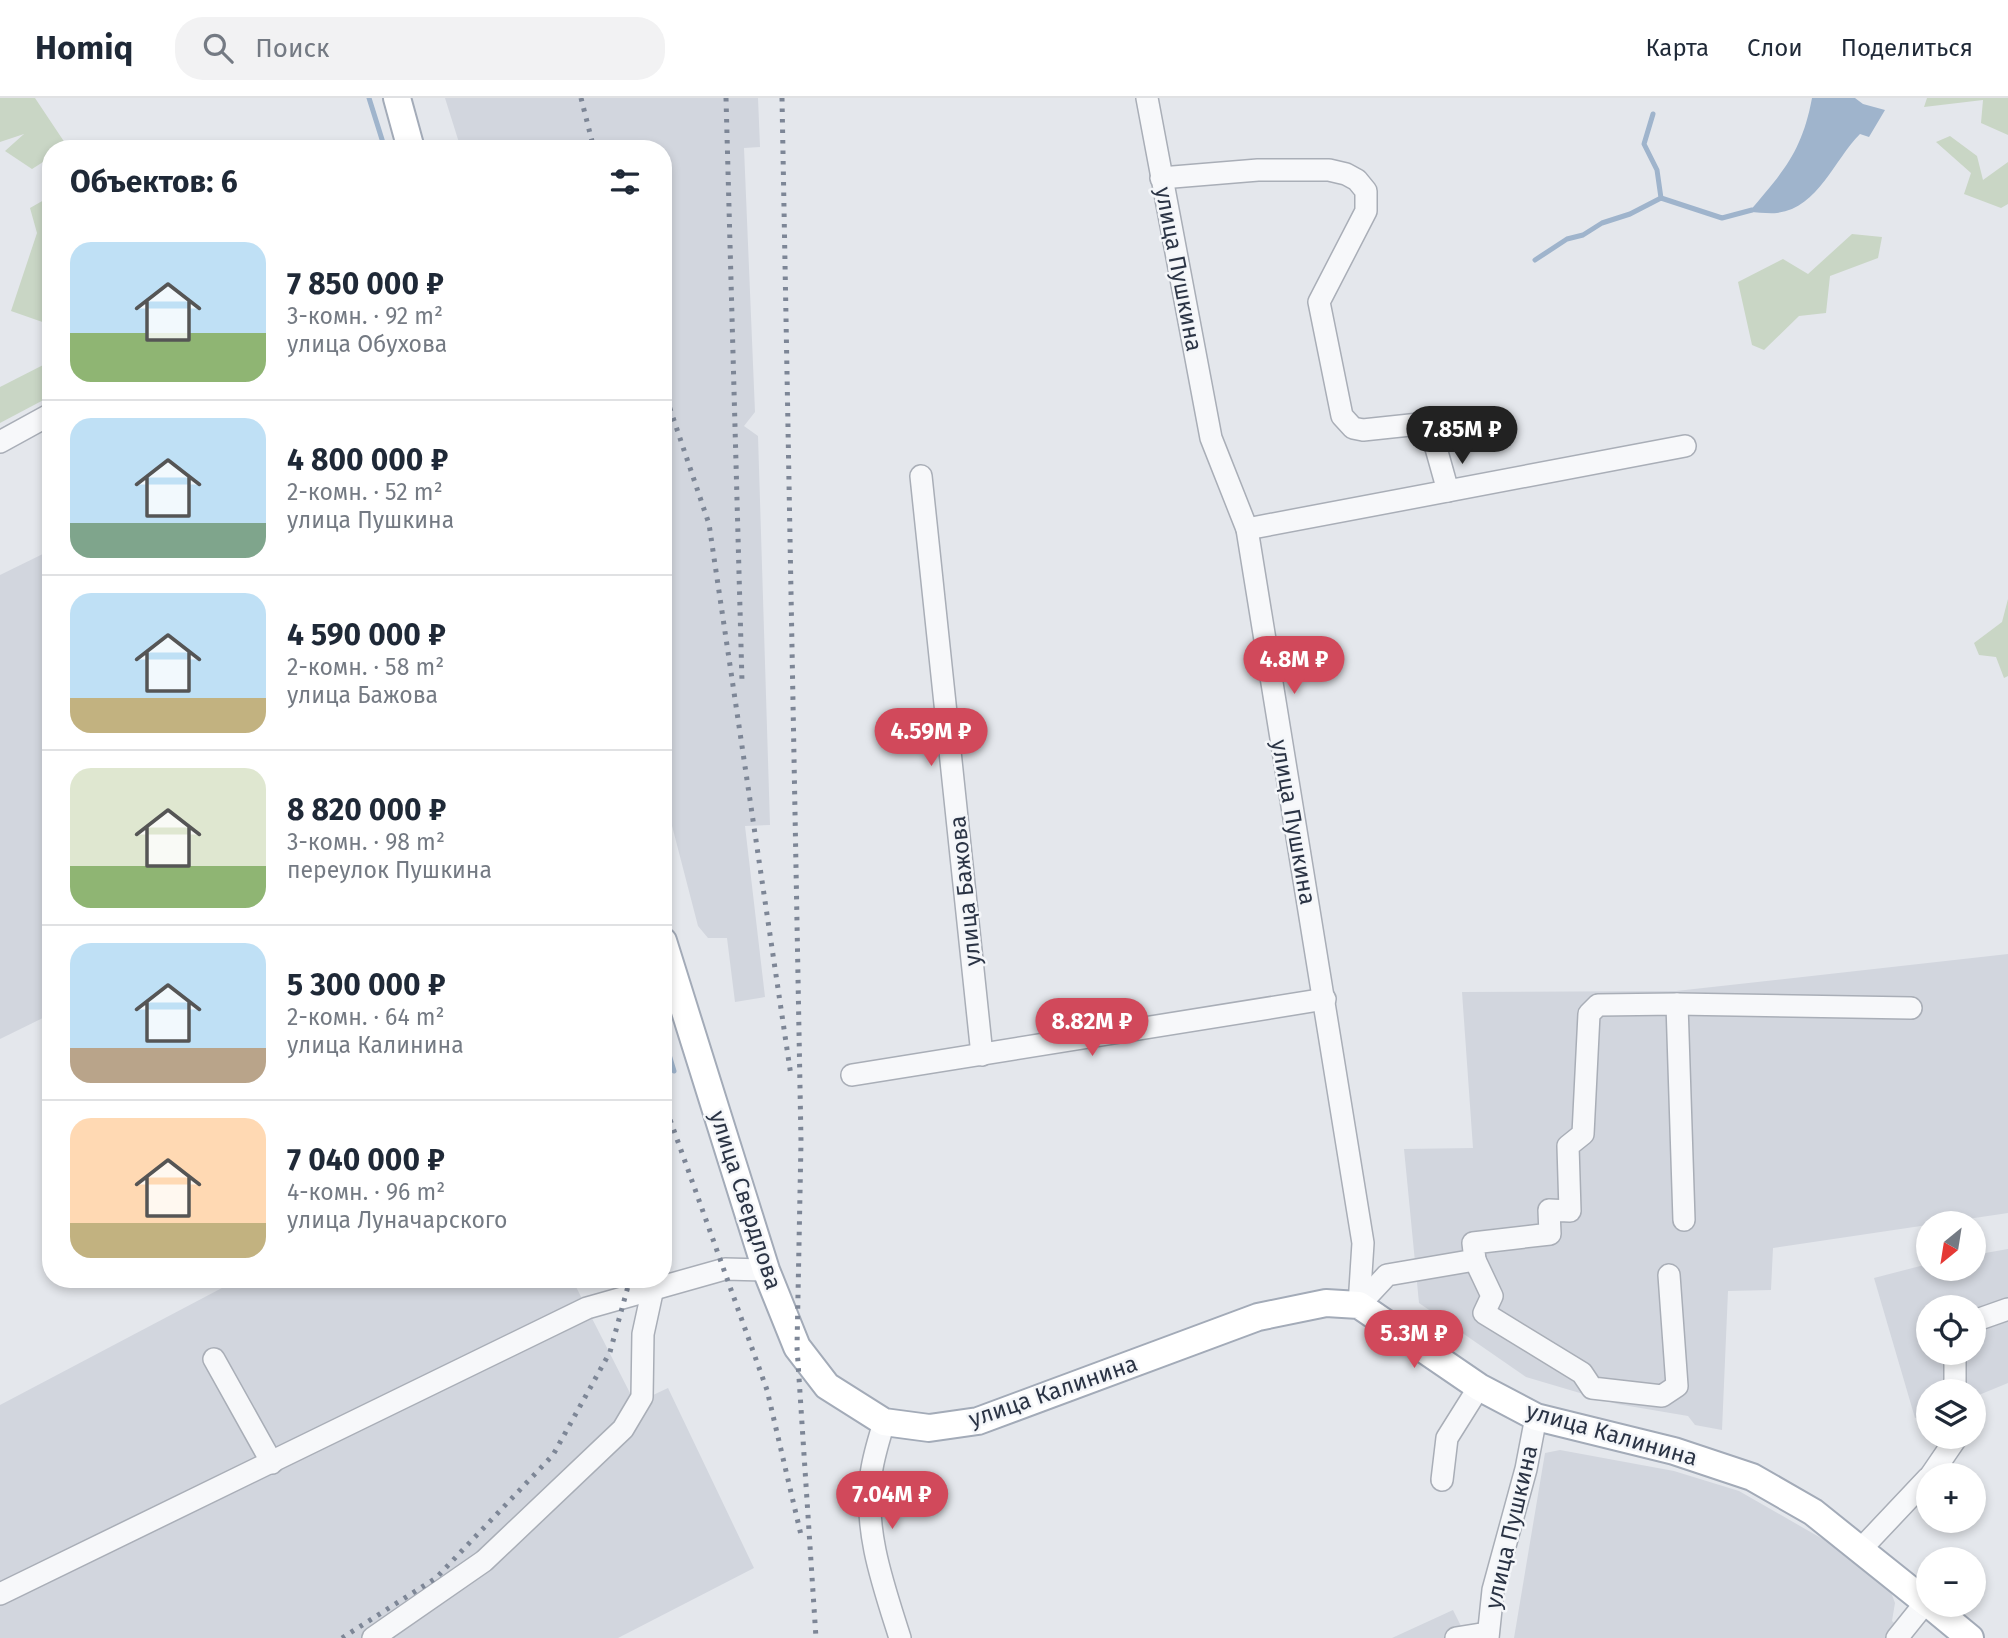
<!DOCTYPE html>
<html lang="ru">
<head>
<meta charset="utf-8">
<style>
  :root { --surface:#fff; --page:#f2f2f3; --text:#1f2937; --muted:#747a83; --line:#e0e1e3; --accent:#d1495b }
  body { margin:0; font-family:"Fira Sans",sans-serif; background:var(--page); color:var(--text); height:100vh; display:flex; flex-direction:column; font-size:26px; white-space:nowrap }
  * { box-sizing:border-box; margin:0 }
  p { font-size:23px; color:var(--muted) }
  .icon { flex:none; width:38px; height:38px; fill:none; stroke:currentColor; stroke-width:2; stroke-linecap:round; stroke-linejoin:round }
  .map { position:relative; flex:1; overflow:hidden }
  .details { position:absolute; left:42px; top:42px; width:630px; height:1148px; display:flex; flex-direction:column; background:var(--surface); border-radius:28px; box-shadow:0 4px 10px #0003 }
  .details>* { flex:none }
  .needle { width:46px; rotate:210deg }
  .buttons { position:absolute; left:1916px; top:1113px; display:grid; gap:14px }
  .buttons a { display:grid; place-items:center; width:70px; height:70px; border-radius:50%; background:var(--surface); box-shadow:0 4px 10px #0003; font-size:35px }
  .price { position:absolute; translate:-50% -60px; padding:0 16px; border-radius:24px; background:var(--accent); color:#fff; font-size:23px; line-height:46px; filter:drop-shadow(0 2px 4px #0008) }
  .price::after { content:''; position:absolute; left:50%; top:42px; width:21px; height:16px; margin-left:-10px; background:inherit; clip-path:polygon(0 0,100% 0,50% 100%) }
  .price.current { background:#222; color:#fff }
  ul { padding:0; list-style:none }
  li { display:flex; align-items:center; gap:21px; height:175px; padding:0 28px }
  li+li { border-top:2px solid var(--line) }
  li span { display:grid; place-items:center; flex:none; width:196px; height:140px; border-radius:21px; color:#555 }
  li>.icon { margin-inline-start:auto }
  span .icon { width:84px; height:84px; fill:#fffc; stroke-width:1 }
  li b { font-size:30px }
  h2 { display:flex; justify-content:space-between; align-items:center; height:84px; padding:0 28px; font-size:30px }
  header { display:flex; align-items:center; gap:42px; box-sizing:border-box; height:98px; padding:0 35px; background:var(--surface); border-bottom:2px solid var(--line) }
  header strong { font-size:33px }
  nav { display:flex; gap:38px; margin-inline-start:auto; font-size:24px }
  .search { width:490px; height:63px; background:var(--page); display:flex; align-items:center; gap:18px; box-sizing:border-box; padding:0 24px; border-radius:28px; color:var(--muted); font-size:26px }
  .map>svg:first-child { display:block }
  .built { fill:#d2d6de; fill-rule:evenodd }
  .green { fill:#c9d6c5 }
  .water { fill:#9fb4cc }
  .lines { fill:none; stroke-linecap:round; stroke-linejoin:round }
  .stream { stroke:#9fb4cc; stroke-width:5 }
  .minor-casing { stroke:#a9aeb7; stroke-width:24 }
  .major-casing { stroke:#a3abb8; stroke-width:30 }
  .minor { stroke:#f7f8fa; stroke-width:21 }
  .major { stroke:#fff; stroke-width:26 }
  .rail { stroke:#7d8696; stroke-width:5; stroke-dasharray:3.5 7; stroke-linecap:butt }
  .labels { text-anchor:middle; stroke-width:5; stroke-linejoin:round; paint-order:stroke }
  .street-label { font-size:23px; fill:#2b3445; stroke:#f4f6f9 }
</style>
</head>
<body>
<header>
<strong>Homiq</strong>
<div class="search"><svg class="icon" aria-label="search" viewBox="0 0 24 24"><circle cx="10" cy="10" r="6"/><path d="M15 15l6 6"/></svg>Поиск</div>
<nav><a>Карта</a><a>Слои</a><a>Поделиться</a></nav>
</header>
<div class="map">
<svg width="2008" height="1540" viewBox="0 0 2008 1540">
  <rect width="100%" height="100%" fill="#e4e7ec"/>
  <g class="built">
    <polygon points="445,0 758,0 760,49 744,50 755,314 744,328 758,338 770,727 745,728 765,899 735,904 727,840 708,840 698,828 663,693 663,51 461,51"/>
    <polygon points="51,452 51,916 0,941 0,477"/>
    <polygon points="2008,856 2008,1115 1773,1150 1771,1192 1728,1193 1722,1332 1695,1327 1688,1318 1617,1306 1526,1279 1419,1205 1404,1051 1473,1050 1462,894 1676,893"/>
    <path d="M2008,1151V1285L1974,1299V1293H1928V1316L1915,1320L1874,1180L1928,1166V1171H1974V1157ZM1928,1209H1974V1255H1928Z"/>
    <polygon points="239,1181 572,1181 632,1299 651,1298 668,1290 754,1470 618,1540 0,1540 0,1307"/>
    <polygon points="1560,1352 1674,1373 1739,1393 1828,1444 1888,1486 1895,1505 1892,1523 1910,1540 1514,1540 1545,1355"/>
    <polygon points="1453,1512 1467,1540 1392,1540"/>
  </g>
  <g class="green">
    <polygon points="0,0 35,0 67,48 51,51 51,59 32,71 5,53 24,36 0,44"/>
    <polygon points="1927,0 2008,0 2008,37 1981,25 1983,2 1924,9"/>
    <polygon points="1950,38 1977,58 1983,82 2008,64 2008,106 2001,110 1964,96 1971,75 1936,44"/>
    <polygon points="51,98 51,227 11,213 37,135 30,110"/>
    <polygon points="1852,136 1882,139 1878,160 1830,178 1826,215 1799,218 1764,252 1752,247 1738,184 1783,161 1808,176"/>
    <polygon points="51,263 51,298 0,325 0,289"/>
    <polygon points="2008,501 2008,578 2004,580 1996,559 1979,557 1974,545 2002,524"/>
  </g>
  <path class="water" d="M1812,0H1855L1863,6L1885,12L1869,39L1860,36C1834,62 1818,110 1777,115C1768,116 1758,114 1749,114C1783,74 1802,54 1812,0Z"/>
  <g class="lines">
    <g class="stream">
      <polyline points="369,0 385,51"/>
      <polyline points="1653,16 1644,46 1657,72 1661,100"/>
      <polyline points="1535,162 1567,141 1583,137 1602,125 1630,116 1661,100 1722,120 1752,112"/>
      <polyline points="663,937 674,973"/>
    </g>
    <defs>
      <g id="minor">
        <polyline points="1147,0 1211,340 1247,431 1363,1145 1359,1207"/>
        <polyline points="1161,80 1258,72 1329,72 1346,76 1357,82 1366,93 1366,113 1319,204 1342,318 1353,330 1363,332 1429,325 1448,393"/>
        <polyline points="0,344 51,316"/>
        <polyline points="921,378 982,957"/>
        <polyline points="1247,431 1685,348"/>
        <polyline points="1677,906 1911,910"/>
        <polyline points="852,977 1325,901"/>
        <polyline points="1475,1162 1492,1198 1484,1215 1582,1275 1592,1290 1662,1298 1677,1288 1669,1177"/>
        <polyline points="1359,1207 1387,1177 1475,1162 1473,1145 1550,1136 1549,1112 1570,1113 1568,1048 1583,1036 1589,916 1598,907 1677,906 1684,1122"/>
        <polyline points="1974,1223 2008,1211"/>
        <polyline points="1955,1255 1955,1293"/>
        <polyline points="214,1261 272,1365"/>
        <path d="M884,1324C879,1342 873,1359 871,1377C864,1434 883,1486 900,1540"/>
        <polyline points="1931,1377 1957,1339"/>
        <polyline points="1442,1382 1447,1340 1479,1289"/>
        <polyline points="1861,1451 1928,1380"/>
        <polyline points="0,1496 587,1210 725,1171 766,1172"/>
        <polyline points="373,1540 484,1463 623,1331 642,1299 643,1236 653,1190"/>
        <polyline points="1456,1540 1487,1535"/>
        <polyline points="1488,1540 1493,1492 1526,1371 1536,1319"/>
        <polyline points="1897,1540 1926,1504"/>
      </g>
      <g id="major">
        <polyline points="397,0 411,51"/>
        <polyline points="663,843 766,1172 797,1249 827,1288 884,1324 929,1330 978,1323 1258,1219 1326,1205 1359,1207 1479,1289 1536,1319 1674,1353 1752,1379 1813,1414 1928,1506"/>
        <polyline points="1930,1507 1970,1540"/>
      </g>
    </defs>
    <use href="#minor" class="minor-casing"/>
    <use href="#major" class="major-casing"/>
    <use href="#minor" class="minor"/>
    <use href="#major" class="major"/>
    <g class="rail">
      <polyline points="581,0 594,51"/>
      <polyline points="726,0 742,584"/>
      <polyline points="782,0 801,1044 797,1249 816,1540"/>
      <polyline points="663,290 709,426 791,978"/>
      <polyline points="663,1002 767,1292 801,1437"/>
      <polyline points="342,1540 436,1480 553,1357 610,1254 630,1181"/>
    </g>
  </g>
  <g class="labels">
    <g class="street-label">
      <text transform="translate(1179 171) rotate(79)" y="8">улица Пушкина</text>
      <text transform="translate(1294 724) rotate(80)" y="8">улица Пушкина</text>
      <text transform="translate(965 793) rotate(-96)" y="8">улица Бажова</text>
      <text transform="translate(746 1102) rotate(72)" y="8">улица Свердлова</text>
      <text transform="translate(1053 1293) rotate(-19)" y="8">улица Калинина</text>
      <text transform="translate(1612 1336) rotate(16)" y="8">улица Калинина</text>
      <text transform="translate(1511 1429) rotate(-77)" y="8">улица Пушкина</text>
    </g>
  </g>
</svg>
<div class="buttons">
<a><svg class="needle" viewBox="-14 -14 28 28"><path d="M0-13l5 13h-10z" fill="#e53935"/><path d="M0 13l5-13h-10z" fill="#747a83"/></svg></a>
<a><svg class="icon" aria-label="locate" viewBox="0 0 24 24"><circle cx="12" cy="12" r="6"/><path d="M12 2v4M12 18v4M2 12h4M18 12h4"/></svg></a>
<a><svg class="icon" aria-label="layers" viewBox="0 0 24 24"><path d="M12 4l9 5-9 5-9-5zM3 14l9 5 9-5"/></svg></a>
<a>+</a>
<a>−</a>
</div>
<b class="price current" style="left:1462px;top:368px">7.85M ₽</b>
<b class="price" style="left:1294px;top:598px">4.8M ₽</b>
<b class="price" style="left:931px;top:670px">4.59M ₽</b>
<b class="price" style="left:1092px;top:960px">8.82M ₽</b>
<b class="price" style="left:1414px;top:1272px">5.3M ₽</b>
<b class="price" style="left:892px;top:1433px">7.04M ₽</b>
<section class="details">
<h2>Объектов: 6<svg class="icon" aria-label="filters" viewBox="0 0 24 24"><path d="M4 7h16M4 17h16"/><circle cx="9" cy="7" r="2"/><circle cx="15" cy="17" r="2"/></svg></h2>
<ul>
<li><span style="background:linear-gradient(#bfe0f5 65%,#8fb573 0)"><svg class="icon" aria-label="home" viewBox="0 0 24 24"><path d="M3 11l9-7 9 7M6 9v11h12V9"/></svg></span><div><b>7 850 000 ₽</b><p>3-комн. · 92 m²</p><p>улица Обухова</p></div></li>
<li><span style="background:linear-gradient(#bfe0f5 75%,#7fa58c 0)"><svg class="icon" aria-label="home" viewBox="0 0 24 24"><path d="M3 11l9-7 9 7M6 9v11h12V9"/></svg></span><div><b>4 800 000 ₽</b><p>2-комн. · 52 m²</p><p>улица Пушкина</p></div></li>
<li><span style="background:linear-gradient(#bfe0f5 75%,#c2b280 0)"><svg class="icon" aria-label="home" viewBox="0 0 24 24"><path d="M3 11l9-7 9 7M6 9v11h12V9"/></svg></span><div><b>4 590 000 ₽</b><p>2-комн. · 58 m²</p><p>улица Бажова</p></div></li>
<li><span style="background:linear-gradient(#dfe7d0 70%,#8fb573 0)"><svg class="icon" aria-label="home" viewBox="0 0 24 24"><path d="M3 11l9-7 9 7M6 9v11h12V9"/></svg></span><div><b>8 820 000 ₽</b><p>3-комн. · 98 m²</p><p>переулок Пушкина</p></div></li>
<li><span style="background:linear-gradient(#bfe0f5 75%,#b9a48a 0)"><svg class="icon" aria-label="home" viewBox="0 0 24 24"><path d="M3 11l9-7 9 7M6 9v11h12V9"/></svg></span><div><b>5 300 000 ₽</b><p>2-комн. · 64 m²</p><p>улица Калинина</p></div></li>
<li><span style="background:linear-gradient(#ffd9b3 75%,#c2b280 0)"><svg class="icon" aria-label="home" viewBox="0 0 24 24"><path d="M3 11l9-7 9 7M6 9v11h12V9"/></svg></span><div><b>7 040 000 ₽</b><p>4-комн. · 96 m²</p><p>улица Луначарского</p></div></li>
</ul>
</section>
</div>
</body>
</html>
